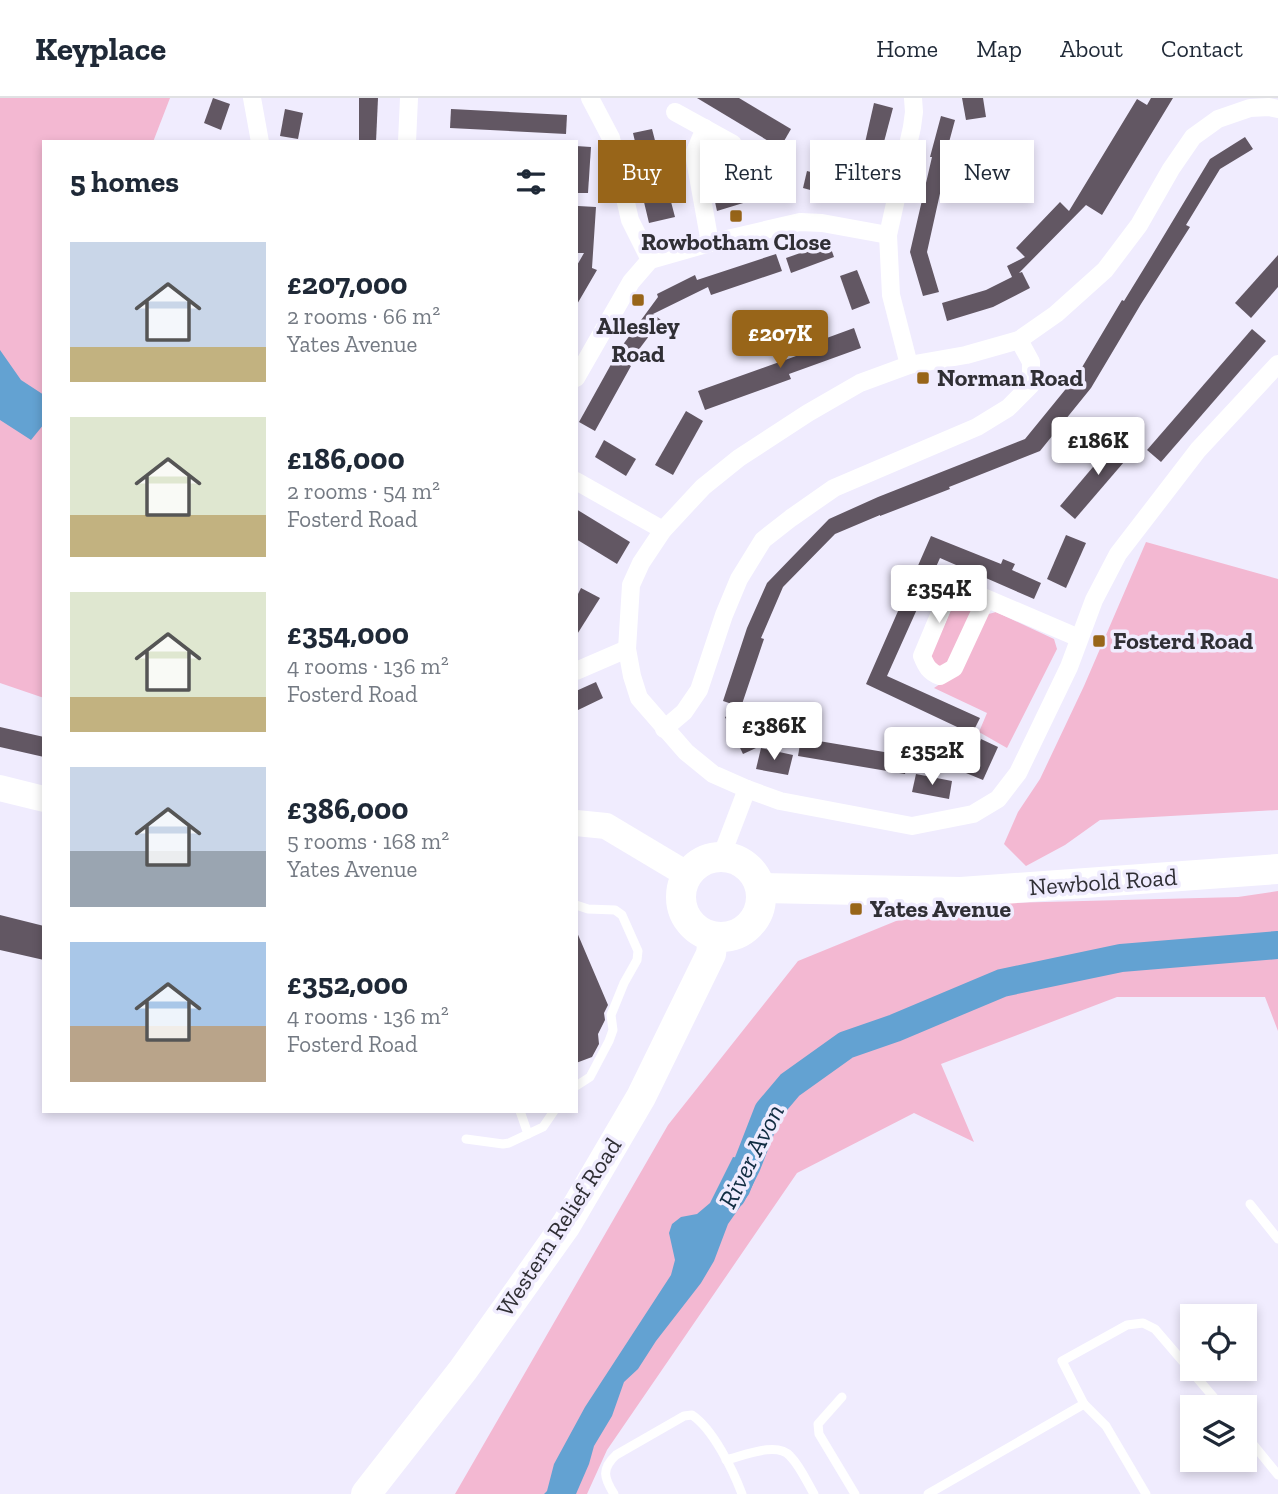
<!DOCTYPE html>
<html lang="en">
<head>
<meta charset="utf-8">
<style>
  :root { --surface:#fff; --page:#f6f6f7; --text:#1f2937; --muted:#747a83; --line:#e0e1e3; --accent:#986519 }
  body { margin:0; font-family:"Zilla Slab",serif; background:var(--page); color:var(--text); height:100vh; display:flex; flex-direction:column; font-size:26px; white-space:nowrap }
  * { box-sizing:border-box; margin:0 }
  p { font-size:23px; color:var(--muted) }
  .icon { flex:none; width:38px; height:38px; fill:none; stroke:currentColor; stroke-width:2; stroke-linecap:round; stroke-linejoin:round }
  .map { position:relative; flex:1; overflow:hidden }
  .sheet { position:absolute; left:42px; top:42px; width:536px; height:973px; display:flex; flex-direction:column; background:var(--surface); border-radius:0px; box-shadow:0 4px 10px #0003 }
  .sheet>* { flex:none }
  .top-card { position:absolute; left:598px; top:42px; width:574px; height:63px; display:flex; gap:14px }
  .controls { position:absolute; left:1180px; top:1206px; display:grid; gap:14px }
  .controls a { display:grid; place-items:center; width:77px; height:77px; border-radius:0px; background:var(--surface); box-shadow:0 4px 10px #0003; font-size:35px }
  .price { position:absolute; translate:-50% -60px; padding:0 16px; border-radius:7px; background:#fff; color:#222; font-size:23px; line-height:46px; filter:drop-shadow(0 2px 4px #0008) }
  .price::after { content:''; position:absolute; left:50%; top:42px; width:21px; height:16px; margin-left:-10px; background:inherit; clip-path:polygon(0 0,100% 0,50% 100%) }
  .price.on { background:var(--accent); color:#fff }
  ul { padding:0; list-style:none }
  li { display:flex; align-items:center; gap:21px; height:175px; padding:0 28px }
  li span { display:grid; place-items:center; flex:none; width:196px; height:140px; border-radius:0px; color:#555 }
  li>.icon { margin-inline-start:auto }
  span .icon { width:84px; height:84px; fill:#fffc; stroke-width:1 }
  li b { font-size:30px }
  h2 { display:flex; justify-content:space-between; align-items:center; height:84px; padding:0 28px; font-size:30px }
  .pill { padding:0 24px; border-radius:0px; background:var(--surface); box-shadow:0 4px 10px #0003; font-size:24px; line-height:63px }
  .pill.on { background:var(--accent); color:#fff }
  header { display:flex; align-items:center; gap:42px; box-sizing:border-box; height:98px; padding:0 35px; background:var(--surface); border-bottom:2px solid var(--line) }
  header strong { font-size:33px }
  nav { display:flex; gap:38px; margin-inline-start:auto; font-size:24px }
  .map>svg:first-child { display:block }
  .green { fill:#f3b8d2 }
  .water { fill:#63a2d2 }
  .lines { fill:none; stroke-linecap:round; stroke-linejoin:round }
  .river { stroke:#63a2d2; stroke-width:28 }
  .building { fill:#625763 }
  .service { stroke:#fff; stroke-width:9 }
  .minor { stroke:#fff; stroke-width:18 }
  .secondary { stroke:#fff; stroke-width:26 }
  .trunk { stroke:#fff; stroke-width:30 }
  .poi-dot { fill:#986519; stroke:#f0ecfe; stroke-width:2.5 }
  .labels { text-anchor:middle; stroke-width:7; stroke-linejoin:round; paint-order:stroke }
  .poi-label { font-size:24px; font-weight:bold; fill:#302f35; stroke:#f0ecfe; text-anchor:start }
  .street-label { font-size:24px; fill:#302f35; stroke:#f0ecfe }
  .water-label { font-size:26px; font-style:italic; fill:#102c41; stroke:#f0ecfe }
</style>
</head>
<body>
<header>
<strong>Keyplace</strong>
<nav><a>Home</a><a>Map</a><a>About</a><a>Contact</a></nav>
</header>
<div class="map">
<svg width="1278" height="1396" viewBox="0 0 1278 1396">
  <rect width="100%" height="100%" fill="#f0ecfe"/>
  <g class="green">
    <polygon points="0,0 170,0 153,44 44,44 44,600 0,585"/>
    <polygon points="1146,444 1278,481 1278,712 1100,722 1065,747 1026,768 1004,746 1018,714 1040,681 1084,588"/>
    <polygon points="962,500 971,502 974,508 948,567 940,571 930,559 955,503"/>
    <polygon points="996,514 1054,541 1057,551 1007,650 979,634 987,615 934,590 961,572 985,517"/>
    <polygon points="1278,793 1278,933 1265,899 1117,899 941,966 974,1044 914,1015 797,1075 607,1352 587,1396 455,1396 668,1027 798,863 896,823 1010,805 1238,799"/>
  </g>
  <g class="water">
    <polygon points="0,252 21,282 44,297 44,326 31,342 0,322"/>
    <polygon points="733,1059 762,1064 749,1096 728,1126 714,1163 701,1185 656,1243 638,1271 624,1284 612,1318 594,1348 589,1366 576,1396 544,1396 547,1393 554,1366 585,1309 671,1177 675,1162 669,1135 672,1126 681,1119 697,1116 710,1105"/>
  </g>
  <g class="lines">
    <polyline class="river" points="732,1097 747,1067 768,1013 790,987 846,947 895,930 1002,885 1121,860 1278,847"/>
  </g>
  <g class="building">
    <polygon points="213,0 230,6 221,32 204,25"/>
    <polygon points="359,0 378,0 376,44 359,44"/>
    <polygon points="697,0 739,0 791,31 780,50"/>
    <polygon points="962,0 983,0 986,19 966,22"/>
    <polygon points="1151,0 1173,0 1102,117 1086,107 1019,175 1022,174 1030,190 993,209 947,223 942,205 986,192 1012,179 1007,168 1025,159 1016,150 1060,104 1069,113 1137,1 1147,7"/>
    <polygon points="874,5 893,10 873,85 857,80"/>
    <polygon points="285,11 303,15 298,41 280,38"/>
    <polygon points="451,11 567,17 566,36 450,30"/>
    <polygon points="941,18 955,22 941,74 953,76 950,93 941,91 927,154 939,194 923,198 910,154 932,59 930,59"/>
    <polygon points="652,31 675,119 649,125 638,79 643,78 633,35"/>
    <polygon points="1245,39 1253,51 1220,71 1186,127 1190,129 1141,206 1091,290 1040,353 949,389 950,391 880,418 880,417 835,436 783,489 761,540 764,541 741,609 723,603 747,530 767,485 829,421 878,399 1025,341 1078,276 1122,202 1124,203 1151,159 1210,61"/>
    <polygon points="576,48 591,49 588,95 576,95"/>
    <polygon points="776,50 794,61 774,92 757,82"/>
    <polygon points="807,73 841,82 836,99 803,90"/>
    <polygon points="748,84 753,102 717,113 713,95"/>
    <polygon points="578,108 596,109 592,170 597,172 576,208 576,169 584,155 576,155"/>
    <polygon points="829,145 834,159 791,175 786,160"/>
    <polygon points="776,156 782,173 711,197 708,189 653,216 661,222 628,266 631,268 595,333 579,324 619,252 658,199 657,196 695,177 697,182"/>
    <polygon points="1278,157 1278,189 1251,220 1235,205"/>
    <polygon points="857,172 870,205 852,212 840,178"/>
    <polygon points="854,230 861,250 789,276 791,281 705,312 698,293 796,258 794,252"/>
    <polygon points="1252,231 1266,243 1161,364 1147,352"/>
    <polygon points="686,313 703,323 673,377 655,367"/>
    <polygon points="1120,337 1136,350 1075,421 1060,408"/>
    <polygon points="604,342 636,361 626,378 595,359"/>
    <polygon points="576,411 630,444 617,466 576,441"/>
    <polygon points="1066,437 1086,445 1066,490 1047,481"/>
    <polygon points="931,438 1001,466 1003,461 1015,466 1012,472 1041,485 1034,501 940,460 887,578 980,620 972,636 866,586"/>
    <polygon points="581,490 600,500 576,538 576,500"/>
    <polygon points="596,584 603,600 576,613 576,593"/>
    <polygon points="739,613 756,650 743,656 725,619"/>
    <polygon points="0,629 44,639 44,659 0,649"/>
    <polygon points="801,640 908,658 905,676 798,658"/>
    <polygon points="981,641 998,649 983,682 966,675"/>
    <polygon points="761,650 793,657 788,677 756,671"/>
    <polygon points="916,676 952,683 949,701 912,694"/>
    <polygon points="0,817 44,828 44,862 0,852"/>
    <polygon points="576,832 608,907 604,915 605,922 598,936 599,946 592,959 576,965"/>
  </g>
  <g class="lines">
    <g class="service">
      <polyline points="576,807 588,811 615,812 622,817 638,853 637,862 624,885 611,917 613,932 609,943 590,979 576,988"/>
      <polyline points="520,1013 528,1036"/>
      <polyline points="466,1041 503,1046 509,1045 543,1029 554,1013"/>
      <polyline points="1250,1106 1278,1141"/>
      <polyline points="842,1299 818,1326 819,1336 855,1396"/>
      <polyline points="1084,1306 1106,1328 1146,1396"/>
      <polyline points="1244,1335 1278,1377"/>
      <path d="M726,1362C743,1358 777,1343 790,1358C800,1368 807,1384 814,1396"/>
      <path d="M614,1396C604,1380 601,1371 616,1357L684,1318L692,1317C713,1331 733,1372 742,1396"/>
      <polyline points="928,1396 1084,1306 1062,1263 1127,1227 1143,1225 1155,1231 1222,1309"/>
    </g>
    <g class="minor">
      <polyline points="252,0 260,44"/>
      <polyline points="590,0 611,40 630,122 650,162"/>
      <polyline points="1278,11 1269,9 1250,10 1218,21 1193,39 1171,71 1139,127 1105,172 1056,216 1019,242 966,257 909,267 860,285 808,315 739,360 703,389 663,432 641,465 631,487 627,551 632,578 639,600 686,654 713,676 747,691 780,703 912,728 973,716 998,701 1018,675 1069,569 1094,502 1118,456 1198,352 1278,266"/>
      <polyline points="675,14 733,46"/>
      <polyline points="705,30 694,56 710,145"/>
      <polyline points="407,44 409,0"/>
      <polyline points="909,267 891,197 888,137 912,29 914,14 913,0"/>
      <polyline points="576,280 631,184 650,162 710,145 800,124 822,125 888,137"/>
      <polyline points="576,383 663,432"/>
      <path d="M986,501L954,570L940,578C929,574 926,568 922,558L948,496L953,491L962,490L1079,540"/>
      <polyline points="576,573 627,551"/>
      <polyline points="664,631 684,614 699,592 724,517 739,481 763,442 791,420 834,390 977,329 1008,310 1031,287 1031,264 1019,242"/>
      <polyline points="721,759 747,691"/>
    </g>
    <g class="secondary">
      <polyline points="0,690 44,701"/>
      <polyline points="576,725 606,728 688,777"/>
    </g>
    <g class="trunk">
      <circle cx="721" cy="799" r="40"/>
      <polyline points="761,790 961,794 1278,771"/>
      <polyline points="366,1396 463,1272 566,1127 641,999 711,856 713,839"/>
    </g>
  </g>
  <g class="poi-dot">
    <rect x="729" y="111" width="14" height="14" rx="3.5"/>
    <rect x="631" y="195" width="14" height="14" rx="3.5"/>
    <rect x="916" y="273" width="14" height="14" rx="3.5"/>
    <rect x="1092" y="536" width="14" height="14" rx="3.5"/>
    <rect x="849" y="804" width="14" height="14" rx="3.5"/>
  </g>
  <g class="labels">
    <g class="poi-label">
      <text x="736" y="152" text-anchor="middle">Rowbotham Close</text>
      <text x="638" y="236" text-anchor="middle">Allesley<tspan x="638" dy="28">Road</tspan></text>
      <text x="937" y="288">Norman Road</text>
      <text x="1113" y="551">Fosterd Road</text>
      <text x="870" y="819">Yates Avenue</text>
    </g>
    <g class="street-label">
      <text transform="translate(1103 784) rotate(-4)" y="8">Newbold Road</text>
      <text transform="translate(559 1129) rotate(-57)" y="8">Western Relief Road</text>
    </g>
    <g class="water-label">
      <text transform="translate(751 1058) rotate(-63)" y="9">River Avon</text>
    </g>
  </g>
</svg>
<div class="controls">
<a><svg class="icon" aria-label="locate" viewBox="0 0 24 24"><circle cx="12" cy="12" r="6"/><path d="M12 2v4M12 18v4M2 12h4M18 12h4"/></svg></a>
<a><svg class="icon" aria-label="layers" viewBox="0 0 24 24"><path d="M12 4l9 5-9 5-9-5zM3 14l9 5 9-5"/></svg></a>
</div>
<b class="price on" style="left:780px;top:272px">£207K</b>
<b class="price" style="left:1098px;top:379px">£186K</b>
<b class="price" style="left:939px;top:527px">£354K</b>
<b class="price" style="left:774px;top:664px">£386K</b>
<b class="price" style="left:932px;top:689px">£352K</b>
<div class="top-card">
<a class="pill on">Buy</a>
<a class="pill">Rent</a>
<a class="pill">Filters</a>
<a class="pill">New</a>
</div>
<section class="sheet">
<h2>5 homes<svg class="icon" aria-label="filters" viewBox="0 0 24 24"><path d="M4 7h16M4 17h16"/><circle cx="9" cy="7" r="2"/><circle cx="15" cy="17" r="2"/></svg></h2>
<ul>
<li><span style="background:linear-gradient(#c9d6e8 75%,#c2b280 0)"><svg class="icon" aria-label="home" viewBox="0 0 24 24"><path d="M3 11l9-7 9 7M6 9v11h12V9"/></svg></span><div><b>£207,000</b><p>2 rooms · 66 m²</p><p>Yates Avenue</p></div></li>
<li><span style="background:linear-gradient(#dfe7d0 70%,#c2b280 0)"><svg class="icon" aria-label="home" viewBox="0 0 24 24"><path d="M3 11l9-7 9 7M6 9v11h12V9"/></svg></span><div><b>£186,000</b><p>2 rooms · 54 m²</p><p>Fosterd Road</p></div></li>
<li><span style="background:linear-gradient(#dfe7d0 75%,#c2b280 0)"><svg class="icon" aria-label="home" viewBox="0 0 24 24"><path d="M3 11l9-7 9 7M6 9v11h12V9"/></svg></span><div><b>£354,000</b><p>4 rooms · 136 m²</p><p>Fosterd Road</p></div></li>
<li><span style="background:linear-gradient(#c9d6e8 60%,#9aa5b1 0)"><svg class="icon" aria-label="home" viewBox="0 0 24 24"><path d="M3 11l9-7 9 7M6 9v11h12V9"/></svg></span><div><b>£386,000</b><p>5 rooms · 168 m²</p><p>Yates Avenue</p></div></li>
<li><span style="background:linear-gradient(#a9c7e8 60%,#b9a48a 0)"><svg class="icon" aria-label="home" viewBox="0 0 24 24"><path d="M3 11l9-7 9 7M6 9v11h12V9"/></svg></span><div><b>£352,000</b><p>4 rooms · 136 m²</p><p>Fosterd Road</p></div></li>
</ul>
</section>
</div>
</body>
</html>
